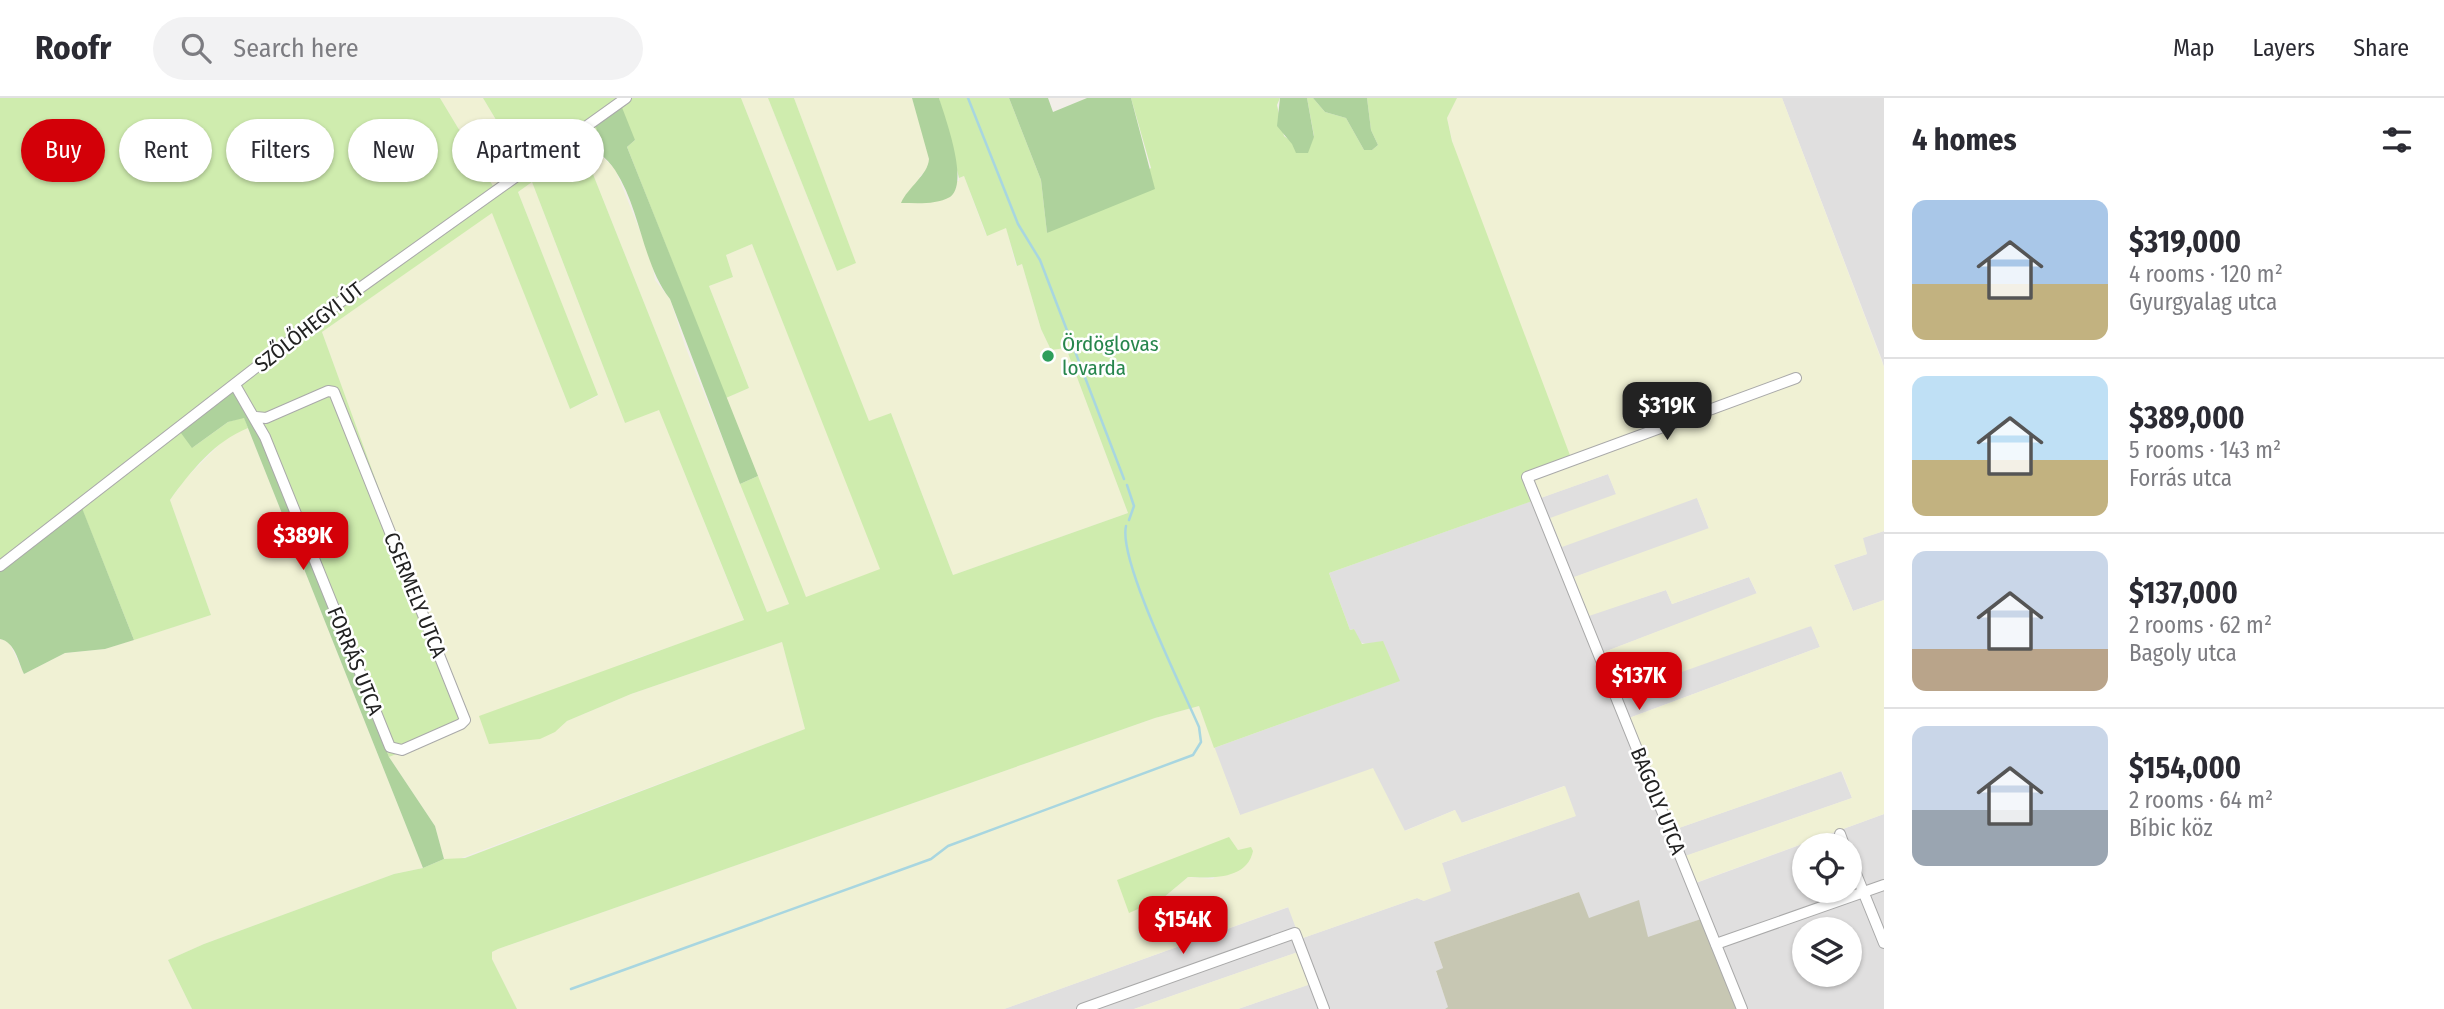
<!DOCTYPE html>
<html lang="en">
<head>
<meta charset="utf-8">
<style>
  :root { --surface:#fff; --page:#f2f2f3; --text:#2b2b33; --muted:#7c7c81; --line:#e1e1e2; --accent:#d30008 }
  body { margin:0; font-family:"Fira Sans Condensed",sans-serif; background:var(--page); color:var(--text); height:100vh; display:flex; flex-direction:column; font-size:26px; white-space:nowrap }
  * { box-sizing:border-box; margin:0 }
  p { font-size:23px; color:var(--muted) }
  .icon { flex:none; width:38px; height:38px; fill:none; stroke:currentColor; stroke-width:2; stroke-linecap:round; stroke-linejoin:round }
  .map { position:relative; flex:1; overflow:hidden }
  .details { display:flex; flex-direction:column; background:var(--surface); width:560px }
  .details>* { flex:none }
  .top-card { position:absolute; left:21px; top:21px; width:665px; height:63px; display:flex; gap:14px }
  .controls { position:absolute; left:1792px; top:735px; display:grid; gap:14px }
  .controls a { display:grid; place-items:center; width:70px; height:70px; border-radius:50%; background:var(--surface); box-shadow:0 2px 5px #0004; font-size:35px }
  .price { position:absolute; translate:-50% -60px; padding:0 16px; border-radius:14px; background:var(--accent); color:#fff; font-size:23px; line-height:46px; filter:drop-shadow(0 2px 4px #0008) }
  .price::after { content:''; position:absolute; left:50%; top:42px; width:21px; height:16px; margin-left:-10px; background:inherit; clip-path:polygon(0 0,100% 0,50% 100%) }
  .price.active { background:#222; color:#fff }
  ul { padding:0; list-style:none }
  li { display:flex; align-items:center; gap:21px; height:175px; padding:0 28px }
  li+li { border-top:2px solid var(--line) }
  li span { display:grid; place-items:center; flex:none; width:196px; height:140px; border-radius:14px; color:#555 }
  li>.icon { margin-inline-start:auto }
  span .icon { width:84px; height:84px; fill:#fffc; stroke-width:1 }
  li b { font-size:30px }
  h2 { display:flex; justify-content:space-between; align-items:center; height:84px; padding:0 28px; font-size:30px }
  .pill { padding:0 24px; border-radius:32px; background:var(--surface); box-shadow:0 2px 5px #0004; font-size:24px; line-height:63px }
  .pill.active { background:var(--accent); color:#fff }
  header { display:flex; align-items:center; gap:42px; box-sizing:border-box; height:98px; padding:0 35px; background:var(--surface); border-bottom:2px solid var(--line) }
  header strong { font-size:33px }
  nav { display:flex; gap:38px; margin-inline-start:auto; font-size:24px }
  .search { width:490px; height:63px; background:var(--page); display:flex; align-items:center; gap:18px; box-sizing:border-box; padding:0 24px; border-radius:38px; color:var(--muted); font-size:26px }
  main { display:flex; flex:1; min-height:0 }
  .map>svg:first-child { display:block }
  .residential { fill:#e0dfdf; fill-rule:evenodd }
  .construction { fill:#c7c7b3 }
  .farmland { fill:#f0f1d4; fill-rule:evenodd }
  .grass { fill:#cfecae; fill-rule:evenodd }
  .forest { fill:#aed29c }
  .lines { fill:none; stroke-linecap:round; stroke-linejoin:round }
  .stream { stroke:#a8d6e0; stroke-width:2.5 }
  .minor-casing { stroke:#a9a9a9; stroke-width:12 }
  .minor { stroke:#fff; stroke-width:10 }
  .leisure-dot { fill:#2e9e5b; stroke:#fff; stroke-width:2.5 }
  .labels { text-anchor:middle; stroke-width:5; stroke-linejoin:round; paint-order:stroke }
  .street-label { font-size:21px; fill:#222; stroke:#fff }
  .leisure-label { font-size:21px; fill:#27864d; stroke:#fff; text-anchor:start }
</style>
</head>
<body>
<header>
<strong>Roofr</strong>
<div class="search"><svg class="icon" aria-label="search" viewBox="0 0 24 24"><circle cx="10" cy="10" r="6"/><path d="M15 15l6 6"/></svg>Search here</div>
<nav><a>Map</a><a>Layers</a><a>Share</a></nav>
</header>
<main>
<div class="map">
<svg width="1884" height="911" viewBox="0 0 1884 911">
  <rect width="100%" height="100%" fill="#f2eee8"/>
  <g class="residential">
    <polygon points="1782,0 1884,0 1884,269 1882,262"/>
    <path d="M1608,376L1616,396L1697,400L1709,431L1575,479L1589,517L1666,492L1672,506L1749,479L1757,496L1604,554L1812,528L1820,549L1629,620L1676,731L1841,673L1852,700L1686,758L1696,785L1884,716V911H1737L1701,821L1648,840L1588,820L1579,794L1434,844L1443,870L1436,874L1449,910L1445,911H1238L1313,885L1301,853L1134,911H1004L1289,809L1300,841L1417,800L1424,803L1442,765L1575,718L1564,688L1461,725L1455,712L1404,733L1240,717L1214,650L1399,583L1366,546L1359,544L1354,531L1350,532L1329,475ZM1804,747H1850V793H1804ZM1804,831H1850V877H1804Z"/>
    <polygon points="1884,433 1884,502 1853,513 1834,467 1867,456 1862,440"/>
  </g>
  <polygon class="construction" points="1579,794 1589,820 1639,802 1648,839 1701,821 1737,911 1445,911 1448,909 1436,873 1443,870 1434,844"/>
  <g class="farmland">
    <polygon points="440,0 483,0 523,67 493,88"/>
    <polygon points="741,0 768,0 837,173 855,165 794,0 912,0 930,61 929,70 919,79 959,83 959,80 964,78 986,137 1006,129 1016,168 1022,166 1041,231 1051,252 1066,250 1128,415 953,477 891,315 869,324"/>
    <polygon points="1457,0 1782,0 1884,269 1884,433 1863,440 1867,456 1834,467 1853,513 1884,502 1884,716 1695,785 1685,758 1852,700 1842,673 1676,731 1629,620 1820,549 1811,528 1620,596 1604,554 1757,495 1749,479 1672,506 1666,492 1589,518 1574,479 1709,430 1697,400 1562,449 1550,420 1616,396 1608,376 1538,401 1530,379 1447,20"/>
    <polygon points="590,47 615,71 651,160 655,182 670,201 685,248 789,506 767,514 583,51"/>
    <polygon points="532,84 625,325 659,311 744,523 629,563 555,634 567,623 631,596 782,544 805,631 453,763 444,761 435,728 389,659 464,628 322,234 492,114 570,311 598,298 518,94"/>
    <polygon points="752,146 881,471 806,500 726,300 749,290 709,188 733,179 726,157"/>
    <polygon points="248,330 423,770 394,776 204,846 168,862 192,911 0,911 0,541 9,544 24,576 65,555 105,551 211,517 170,402 187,379 228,338"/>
    <path d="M1199,608L1240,717L1373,670L1405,733L1455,712L1462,725L1565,688L1576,718L1442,765L1451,793L1424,803L1417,800L1300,841L1288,809L1004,911H517L492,861V854L498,851L1155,620ZM1229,740L1238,752L1213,781L1188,779L1163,800L1130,814Z"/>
    <polygon points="1301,853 1314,885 1238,911 1134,911"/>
  </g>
  <g class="grass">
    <path d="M0,0H440L493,88L523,67L483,0H741L869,323L891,315L953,477L1128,415L1066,250L1051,252L1041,231L1022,166L1017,168L1006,130L987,138L964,78L959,80L939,0H1009L1041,82L1047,135L1151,70L1131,0H1280L1277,7L1284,38L1307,55L1314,38L1307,0H1313L1325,14L1346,20L1364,52H1372L1378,47L1371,32L1367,0H1457L1447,20L1452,43L1571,360L1530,378L1538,401L1329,475L1350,532L1354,531L1362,546L1383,543L1400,583L1214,650L1199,608L1155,620L498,851L492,854V861L517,911H192L168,862L204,846L394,776L423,770L444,761L465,760L805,631L782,544L631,596L567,623L555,634L540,641L489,646L479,618L744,522L659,312L625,325L532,84L518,94L598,297L570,311L492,115L322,234L465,628L389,659L256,324L234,291L192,350L228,324L244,319L248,330C215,343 191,373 170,402L211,517L134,542L82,411L0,471ZM597,32L635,42L627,49L726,300L749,290L709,188L733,179L726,157L752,146L880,471L806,499L758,378L740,386L789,506L767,514L583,51L590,47Z"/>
    <polygon points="768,0 794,0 856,165 837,173"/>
    <path d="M1229,739L1238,752L1251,749L1253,753C1247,782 1211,780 1188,779L1163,800L1129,815L1117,782Z"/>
  </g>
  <g class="forest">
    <path d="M912,0H939C945,19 970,86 950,99C936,107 917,105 901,105C908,89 928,77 929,61Z"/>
    <polygon points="1009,0 1048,0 1053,14 1087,0 1131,0 1155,91 1047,135 1041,82"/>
    <polygon points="1280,0 1307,0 1314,39 1308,55 1296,55 1292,46 1277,28"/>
    <polygon points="1313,0 1367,0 1371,32 1378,47 1372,52 1364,52 1346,20 1325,14"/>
    <path d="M621,7L635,42L627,49L758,378L740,386L670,201C642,165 641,112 615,72C607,59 593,53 587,39L597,32L595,26Z"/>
    <polygon points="234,291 256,324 389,659 435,728 444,761 423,770 244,320 228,324 192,350 178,331"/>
    <path d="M82,410L134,542L105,551L65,555L24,576C18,563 15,544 0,541V471Z"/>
  </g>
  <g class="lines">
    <g class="stream">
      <polyline points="968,0 1018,126 1040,162 1124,381"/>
      <polyline points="1127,387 1134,408 1129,422"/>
      <path d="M571,891L931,761L948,748L1193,657L1201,644L1199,629C1183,592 1118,462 1126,428"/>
    </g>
    <defs>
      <g id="minor">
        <polyline points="235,287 265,339 390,649 402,652 461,626 465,622 334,294 328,293 266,320 256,319"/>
        <polyline points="0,468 339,205 626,0"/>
        <polyline points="1840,736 1844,747"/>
        <polyline points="1850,761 1884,845"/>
        <polyline points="1716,846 1884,787"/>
        <polyline points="1082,911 1295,835 1324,911"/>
        <polyline points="1742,911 1527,379 1796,280"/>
      </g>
    </defs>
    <use href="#minor" class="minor-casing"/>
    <use href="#minor" class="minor"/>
  </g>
  <circle class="leisure-dot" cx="1048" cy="258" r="7"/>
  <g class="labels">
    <g class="street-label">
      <text transform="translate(309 229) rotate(-38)" y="7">SZŐLŐHEGYI ÚT</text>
      <text transform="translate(415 497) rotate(68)" y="7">CSERMELY UTCA</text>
      <text transform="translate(355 563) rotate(68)" y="7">FORRÁS UTCA</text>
      <text transform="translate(1658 703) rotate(68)" y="7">BAGOLY UTCA</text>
    </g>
    <g class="leisure-label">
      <text x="1062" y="253">Ördöglovas<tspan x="1062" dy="24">lovarda</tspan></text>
    </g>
  </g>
</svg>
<div class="controls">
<a><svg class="icon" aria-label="locate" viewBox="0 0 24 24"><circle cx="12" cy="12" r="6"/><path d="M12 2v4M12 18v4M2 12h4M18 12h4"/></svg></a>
<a><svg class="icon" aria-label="layers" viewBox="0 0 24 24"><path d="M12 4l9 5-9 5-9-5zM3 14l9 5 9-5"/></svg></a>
</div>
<b class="price active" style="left:1667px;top:344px">$319K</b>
<b class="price" style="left:303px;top:474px">$389K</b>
<b class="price" style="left:1639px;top:614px">$137K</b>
<b class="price" style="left:1183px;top:858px">$154K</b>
<div class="top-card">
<a class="pill active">Buy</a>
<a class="pill">Rent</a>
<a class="pill">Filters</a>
<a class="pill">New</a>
<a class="pill">Apartment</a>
</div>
</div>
<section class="details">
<h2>4 homes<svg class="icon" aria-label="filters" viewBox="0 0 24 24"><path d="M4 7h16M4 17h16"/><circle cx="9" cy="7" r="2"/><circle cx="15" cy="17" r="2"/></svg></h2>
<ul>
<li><span style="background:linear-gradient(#a9c7e8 60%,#c2b280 0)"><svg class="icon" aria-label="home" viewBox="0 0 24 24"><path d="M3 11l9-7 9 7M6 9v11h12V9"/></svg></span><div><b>$319,000</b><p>4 rooms · 120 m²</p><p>Gyurgyalag utca</p></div></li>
<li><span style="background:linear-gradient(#bfe0f5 60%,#c2b280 0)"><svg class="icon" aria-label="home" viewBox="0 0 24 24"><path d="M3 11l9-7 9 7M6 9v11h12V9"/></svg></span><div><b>$389,000</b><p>5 rooms · 143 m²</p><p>Forrás utca</p></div></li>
<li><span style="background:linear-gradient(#c9d6e8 70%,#b9a48a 0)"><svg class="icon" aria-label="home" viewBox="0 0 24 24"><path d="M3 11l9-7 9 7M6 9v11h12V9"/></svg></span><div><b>$137,000</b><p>2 rooms · 62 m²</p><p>Bagoly utca</p></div></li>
<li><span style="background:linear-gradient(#c9d6e8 60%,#9aa5b1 0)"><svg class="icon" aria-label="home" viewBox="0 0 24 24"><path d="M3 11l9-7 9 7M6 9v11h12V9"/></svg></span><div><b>$154,000</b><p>2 rooms · 64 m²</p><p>Bíbic köz</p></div></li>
</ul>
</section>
</main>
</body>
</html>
